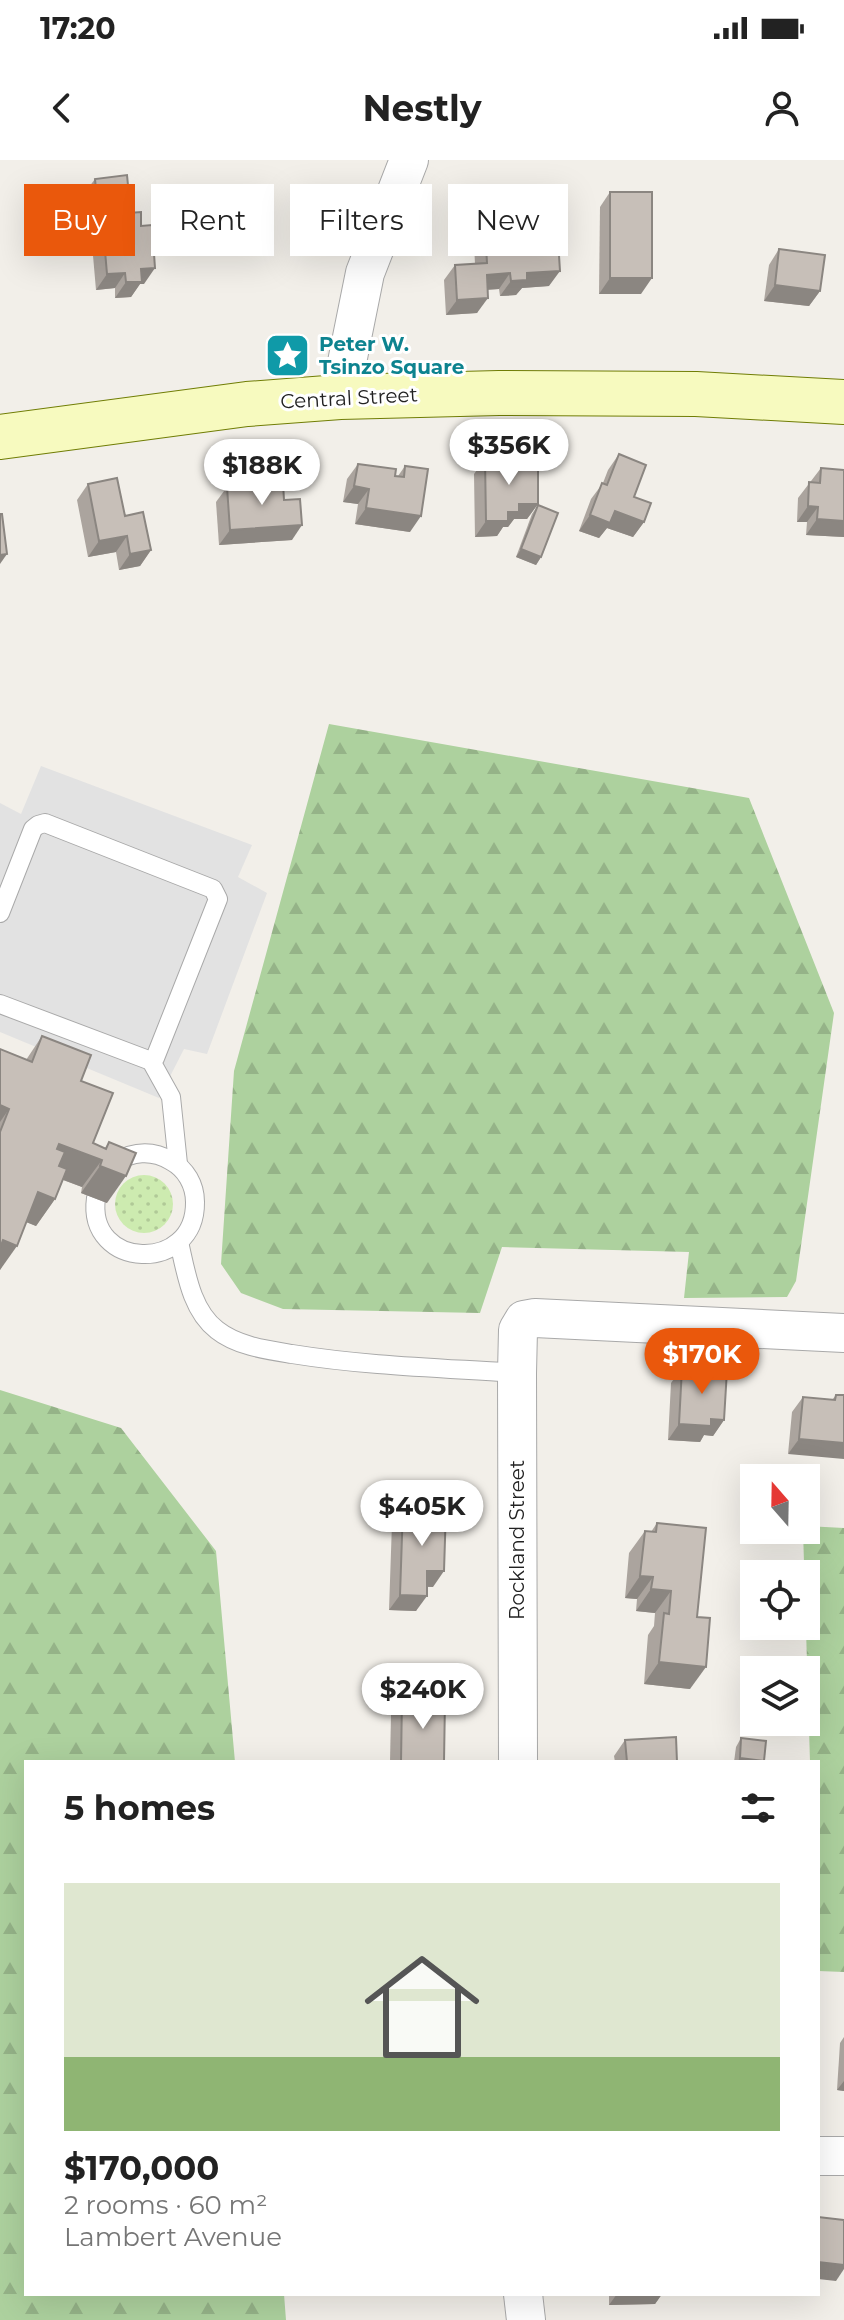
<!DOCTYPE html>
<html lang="en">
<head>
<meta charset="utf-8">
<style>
  :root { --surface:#fff; --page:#f6f6f6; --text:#222; --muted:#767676; --accent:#ea580c }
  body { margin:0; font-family:Montserrat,sans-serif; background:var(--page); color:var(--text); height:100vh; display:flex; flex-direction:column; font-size:30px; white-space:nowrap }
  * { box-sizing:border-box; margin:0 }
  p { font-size:26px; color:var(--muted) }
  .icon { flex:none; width:44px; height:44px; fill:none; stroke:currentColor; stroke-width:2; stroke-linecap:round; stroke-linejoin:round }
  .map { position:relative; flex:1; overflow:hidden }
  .side { position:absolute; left:24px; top:1600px; width:796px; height:536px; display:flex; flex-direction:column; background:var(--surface); border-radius:0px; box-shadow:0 8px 32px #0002 }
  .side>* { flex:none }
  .banner { position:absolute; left:24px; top:24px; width:796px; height:72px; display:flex; gap:16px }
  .needle { width:52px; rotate:340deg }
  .controls { position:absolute; left:740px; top:1304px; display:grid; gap:16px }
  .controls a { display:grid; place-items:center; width:80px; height:80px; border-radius:0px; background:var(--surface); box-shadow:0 8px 32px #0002; font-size:40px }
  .price { position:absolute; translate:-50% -68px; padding:0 18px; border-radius:28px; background:#fff; color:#222; font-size:26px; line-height:52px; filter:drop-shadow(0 2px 4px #0008) }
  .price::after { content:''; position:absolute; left:50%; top:48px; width:24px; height:18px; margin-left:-12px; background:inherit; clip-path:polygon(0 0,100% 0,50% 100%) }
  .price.selected { background:var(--accent); color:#fff }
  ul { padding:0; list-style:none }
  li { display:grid; align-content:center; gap:16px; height:424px; padding:0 40px }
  li span { display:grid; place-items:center; height:248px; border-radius:0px; color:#555 }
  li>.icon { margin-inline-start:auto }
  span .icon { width:144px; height:144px; fill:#fffc; stroke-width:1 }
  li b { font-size:34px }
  h2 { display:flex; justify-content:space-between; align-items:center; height:96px; padding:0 40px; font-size:34px }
  .tag { padding:0 28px; border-radius:0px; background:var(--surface); box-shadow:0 8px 32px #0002; font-size:28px; line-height:72px }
  .tag.selected { background:var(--accent); color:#fff }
  .status { display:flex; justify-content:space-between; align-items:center; height:56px; padding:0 40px; background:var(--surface); direction:ltr }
  .status svg { height:22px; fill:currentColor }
  header { display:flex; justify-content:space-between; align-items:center; height:104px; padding:0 40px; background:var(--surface); font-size:36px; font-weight:700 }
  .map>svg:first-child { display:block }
  .grass { fill:url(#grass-dots) }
  .forest { fill:url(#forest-firs) }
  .parking { fill:#e2e2e2 }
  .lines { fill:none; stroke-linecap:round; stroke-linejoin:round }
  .service-casing { stroke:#a9a9a9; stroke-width:20 }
  .minor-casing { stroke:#a9a9a9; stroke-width:40 }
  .secondary-casing { stroke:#707d05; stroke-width:46 }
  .service { stroke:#fff; stroke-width:18 }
  .minor { stroke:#fff; stroke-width:38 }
  .secondary { stroke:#f7fabf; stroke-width:44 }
  .wall { fill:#aba49e }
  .shaded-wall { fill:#8b8681 }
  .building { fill:#c7bfb8; stroke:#8b8681; stroke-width:2 }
  .labels { text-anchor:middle; stroke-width:6; stroke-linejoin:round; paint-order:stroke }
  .culture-label { font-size:20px; font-weight:bold; fill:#0d838f; stroke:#fff; text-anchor:start }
  .street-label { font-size:20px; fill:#222; stroke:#fff }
</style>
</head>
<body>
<div class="status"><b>17:20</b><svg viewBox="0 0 49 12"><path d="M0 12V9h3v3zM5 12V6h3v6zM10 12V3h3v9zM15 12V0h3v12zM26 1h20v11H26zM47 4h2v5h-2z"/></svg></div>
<header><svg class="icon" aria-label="back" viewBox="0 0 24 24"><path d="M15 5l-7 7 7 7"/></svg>Nestly<svg class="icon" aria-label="person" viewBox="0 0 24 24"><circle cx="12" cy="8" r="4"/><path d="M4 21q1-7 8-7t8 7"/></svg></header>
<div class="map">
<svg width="844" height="2160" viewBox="0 0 844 2160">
  <defs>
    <pattern id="grass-dots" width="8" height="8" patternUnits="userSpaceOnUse" patternTransform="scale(2)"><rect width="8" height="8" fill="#cdebb0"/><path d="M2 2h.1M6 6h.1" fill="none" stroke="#b0c997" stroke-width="1.8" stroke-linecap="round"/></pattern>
    <pattern id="forest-firs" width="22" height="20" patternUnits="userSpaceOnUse" patternTransform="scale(2)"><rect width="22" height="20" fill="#add19e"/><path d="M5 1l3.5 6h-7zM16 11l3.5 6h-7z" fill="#95b388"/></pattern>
  </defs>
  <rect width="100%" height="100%" fill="#f2efe9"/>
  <circle class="grass" cx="144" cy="1044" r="29"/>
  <g class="forest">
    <polygon points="329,564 749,638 834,853 796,1121 787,1137 684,1138 689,1092 502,1087 480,1153 283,1149 241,1133 221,1104 234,911"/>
    <polygon points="0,1230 121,1268 216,1391 235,1602 26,1602 26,2134 284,2134 286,2160 0,2160"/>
    <polygon points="806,1366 844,1368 844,1812 818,1811 818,1602 810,1602 803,1370 806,1370"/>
  </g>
  <polygon class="parking" points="41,606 252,685 238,717 267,733 207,894 184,889 159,938 0,872 0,643 21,654"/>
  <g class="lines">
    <defs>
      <g id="service">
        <polyline points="0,753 33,669 38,665 45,663 213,729 218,739 155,898 151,901"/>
        <polyline points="0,844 151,901 171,937 178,1004"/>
        <path d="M96,1038C86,1110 196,1114 195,1042C195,1025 186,1009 171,1001C151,989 132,992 113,1003"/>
        <path d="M179,1082C186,1112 191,1150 217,1170C237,1186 267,1190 292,1194C366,1206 442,1208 517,1213"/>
      </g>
      <g id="minor">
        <polyline points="340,237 365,113 409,0"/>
        <polyline points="518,1602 517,1213 518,1170 524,1160 535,1158 844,1173"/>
        <polyline points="818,1996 844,1996"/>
        <polyline points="523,2134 526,2160"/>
      </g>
      <polyline id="secondary" points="0,277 247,244 340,237 499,233 696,234 844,242"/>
    </defs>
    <use href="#service" class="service-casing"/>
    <use href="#minor" class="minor-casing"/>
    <use href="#secondary" class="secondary-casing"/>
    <use href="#service" class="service"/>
    <use href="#minor" class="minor"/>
    <use href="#secondary" class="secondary"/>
  </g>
  <g class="wall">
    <polygon points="95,19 125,53 144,124 140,124 131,137 115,138 115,128 96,130 92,84 114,55 92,58 89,27"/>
    <polygon points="610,32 641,134 599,134 600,47"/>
    <polygon points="485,68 549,126 522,128 516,135 500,136 499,129 488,130 477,153 446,155 444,120 455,105 475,104 474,84"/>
    <polygon points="779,89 820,131 809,146 764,141 769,105"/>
    <polygon points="619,294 644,362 633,377 607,368 599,378 579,371 591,339 603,323 608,310"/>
    <polygon points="485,299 524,303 538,344 527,359 514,359 508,367 503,367 497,376 475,377 474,314"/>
    <polygon points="358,304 398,316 405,306 410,372 355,364 358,344 343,342 347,319"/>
    <polygon points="821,308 844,377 806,375 807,362 797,362 798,338"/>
    <polygon points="88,324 125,356 151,390 140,406 119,410 116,392 88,397 77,340"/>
    <polygon points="227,327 284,340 292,380 219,385 216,342"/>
    <polygon points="538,345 541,397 536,405 516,397 532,354"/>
    <polygon points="42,876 81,921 93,983 105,988 109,982 107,1043 81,1033 82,1027 63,1020 55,1039 36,1066 26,1062 0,1110 0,889 26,900"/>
    <polygon points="682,1208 724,1260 713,1276 704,1275 700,1282 668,1280 671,1223"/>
    <polygon points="836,1235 844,1235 788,1294 792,1252 803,1237 832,1240"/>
    <polygon points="403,1347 433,1427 427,1427 416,1451 389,1450 392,1363"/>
    <polygon points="657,1363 690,1529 644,1524 648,1475 654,1466 655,1453 636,1451 637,1439 625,1438 629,1393 645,1371 651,1372"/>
    <polygon points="402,1539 444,1602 390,1602 391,1555"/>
    <polygon points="741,1578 764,1601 763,1602 734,1602 736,1587"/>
    <polygon points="625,1580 677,1602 615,1602 614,1596"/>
    <polygon points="844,1877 844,1931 837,1930 840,1883"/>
    <polygon points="609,2134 662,2134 655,2144 609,2145"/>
  </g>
  <g class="shaded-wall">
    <polygon points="130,46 125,54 92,58 98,50"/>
    <polygon points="155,108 144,124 140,124 131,137 115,138 126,122 141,109"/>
    <polygon points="560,111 549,126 522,128 516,135 500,136 511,121 527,113"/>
    <polygon points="125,113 115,128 96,130 107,114"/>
    <polygon points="510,113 499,129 476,130 487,115"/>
    <polygon points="610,118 652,118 641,134 599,134"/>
    <polygon points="775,125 820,131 809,146 764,141"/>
    <polygon points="488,138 477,153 446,155 457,140"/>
    <polygon points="354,326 369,329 358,344 343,342"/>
    <polygon points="519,344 538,344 527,359 514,359 508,367 503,367 497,376 475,377 486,361 508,352"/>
    <polygon points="808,346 818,347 807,362 797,362"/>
    <polygon points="366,348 421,356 410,372 355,364"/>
    <polygon points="615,351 644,362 633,377 607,368 599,378 579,371 590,355"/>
    <polygon points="817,359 844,361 844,377 806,375"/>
    <polygon points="302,365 292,380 219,385 230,370"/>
    <polygon points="127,376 116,392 88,397 99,381"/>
    <polygon points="521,389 541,397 536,405 516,397"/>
    <polygon points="151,390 140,406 119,410 130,394"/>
    <polygon points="7,394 0,404 0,395"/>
    <polygon points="0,945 9,949 0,962"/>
    <polygon points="59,984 102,1000 82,1027 40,1011"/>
    <polygon points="100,1006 126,1016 107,1043 81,1033"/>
    <polygon points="38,1032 55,1039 36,1066 19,1059"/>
    <polygon points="3,1080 17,1086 0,1110 0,1085"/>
    <polygon points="711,1259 724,1260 713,1276 704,1275 700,1282 668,1280 679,1264"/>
    <polygon points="799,1279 844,1283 844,1299 788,1294"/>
    <polygon points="427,1411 444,1411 433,1427 416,1426"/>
    <polygon points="640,1416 653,1417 637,1439 625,1438"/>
    <polygon points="651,1429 671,1431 655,1453 636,1451"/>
    <polygon points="400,1435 427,1436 416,1451 389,1450"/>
    <polygon points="659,1502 706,1507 690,1529 644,1524"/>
    <polygon points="740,1598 764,1601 763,1602 737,1602"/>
    <polygon points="844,1921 844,1931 837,1930"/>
    <polygon points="818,2102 844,2105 844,2109 836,2121 818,2119"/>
    <polygon points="617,2134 662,2134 655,2144 609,2145"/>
  </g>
  <g class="building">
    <polygon points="127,15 130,46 98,50 95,19"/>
    <rect x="610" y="32" width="42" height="86"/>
    <polygon points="141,52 141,66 152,65 155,108 141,109 142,122 126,122 125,113 107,114 103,68 116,68 115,54"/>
    <polygon points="557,64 560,111 527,113 527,120 511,121 510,113 487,115 488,138 457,140 455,105 487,103 485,68"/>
    <polygon points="779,89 825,95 820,131 775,125"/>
    <polygon points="619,294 646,305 634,337 651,343 644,362 615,351 610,363 590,355 602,323 607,325"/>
    <polygon points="524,298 524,303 538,303 538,344 519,344 519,352 508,352 508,361 486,361 485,299"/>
    <polygon points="358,304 396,309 395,316 404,317 405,306 428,309 421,356 366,348 369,329 354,326"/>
    <polygon points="821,308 844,310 844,361 817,359 818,347 808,346 809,322 820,323"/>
    <polygon points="117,318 125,356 143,352 151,390 130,394 127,376 99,381 88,324"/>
    <polygon points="283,323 284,340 300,339 302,365 230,370 227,327"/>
    <polygon points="538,345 558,353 541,397 521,389"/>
    <polygon points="0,354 2,354 7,394 0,395"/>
    <polygon points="42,876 91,895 81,921 113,933 93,983 106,989 109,982 136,993 126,1016 100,1006 102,1000 59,984 57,989 65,992 59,1006 67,1009 55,1039 38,1032 17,1086 3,1080 0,1088 0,972 9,949 0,945 0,889 32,902"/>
    <polygon points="682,1208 727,1210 724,1260 711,1259 711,1266 679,1264"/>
    <polygon points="836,1235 844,1235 844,1283 799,1279 803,1237 835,1240"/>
    <polygon points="403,1347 446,1348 444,1411 427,1411 427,1436 400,1435"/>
    <polygon points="657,1363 706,1368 697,1457 710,1458 706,1507 659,1502 664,1453 669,1454 671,1431 651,1429 653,1417 640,1416 645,1371 656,1372"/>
    <polygon points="402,1539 445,1540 444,1602 401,1602"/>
    <polygon points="676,1577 677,1602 627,1602 625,1580"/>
    <polygon points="741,1578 766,1581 764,1601 740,1598"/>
    <polygon points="818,2057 844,2060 844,2105 818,2102"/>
  </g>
  <defs>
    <symbol id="sight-square" viewBox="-11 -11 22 22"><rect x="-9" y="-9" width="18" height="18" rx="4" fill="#0f9aa8" stroke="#fff"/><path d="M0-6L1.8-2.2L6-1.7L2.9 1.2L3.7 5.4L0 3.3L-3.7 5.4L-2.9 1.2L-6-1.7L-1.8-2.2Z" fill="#fff"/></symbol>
  </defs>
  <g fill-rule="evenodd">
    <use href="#sight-square" x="262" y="170" width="51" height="51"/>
  </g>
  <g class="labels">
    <g class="culture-label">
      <text x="319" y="191">Peter W.<tspan x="319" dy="23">Tsinzo Square</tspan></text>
    </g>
    <g class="street-label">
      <text transform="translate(349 238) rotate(-3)" y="7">Central Street</text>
      <text transform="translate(517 1380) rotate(-90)" y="7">Rockland Street</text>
    </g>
  </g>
</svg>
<div class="controls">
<a><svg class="needle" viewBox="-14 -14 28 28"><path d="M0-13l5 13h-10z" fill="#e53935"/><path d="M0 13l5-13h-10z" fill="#767676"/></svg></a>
<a><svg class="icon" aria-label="locate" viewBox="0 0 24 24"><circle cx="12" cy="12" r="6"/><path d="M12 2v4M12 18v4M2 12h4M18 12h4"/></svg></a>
<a><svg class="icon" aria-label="layers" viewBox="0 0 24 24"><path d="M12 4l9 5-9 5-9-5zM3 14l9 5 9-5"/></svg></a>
</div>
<b class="price" style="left:509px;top:327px">$356K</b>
<b class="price" style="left:262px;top:347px">$188K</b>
<b class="price selected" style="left:702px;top:1236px">$170K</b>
<b class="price" style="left:422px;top:1388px">$405K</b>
<b class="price" style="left:423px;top:1571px">$240K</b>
<div class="banner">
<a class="tag selected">Buy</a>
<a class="tag">Rent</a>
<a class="tag">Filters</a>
<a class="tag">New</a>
</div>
<section class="side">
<h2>5 homes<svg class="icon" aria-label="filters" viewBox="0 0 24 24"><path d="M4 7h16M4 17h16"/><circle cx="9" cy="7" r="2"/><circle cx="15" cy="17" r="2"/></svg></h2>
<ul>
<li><span style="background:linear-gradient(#dfe7d0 70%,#8fb573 0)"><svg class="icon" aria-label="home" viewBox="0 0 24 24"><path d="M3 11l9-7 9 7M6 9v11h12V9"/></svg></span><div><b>$170,000</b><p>2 rooms · 60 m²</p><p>Lambert Avenue</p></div></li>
</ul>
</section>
</div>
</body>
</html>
